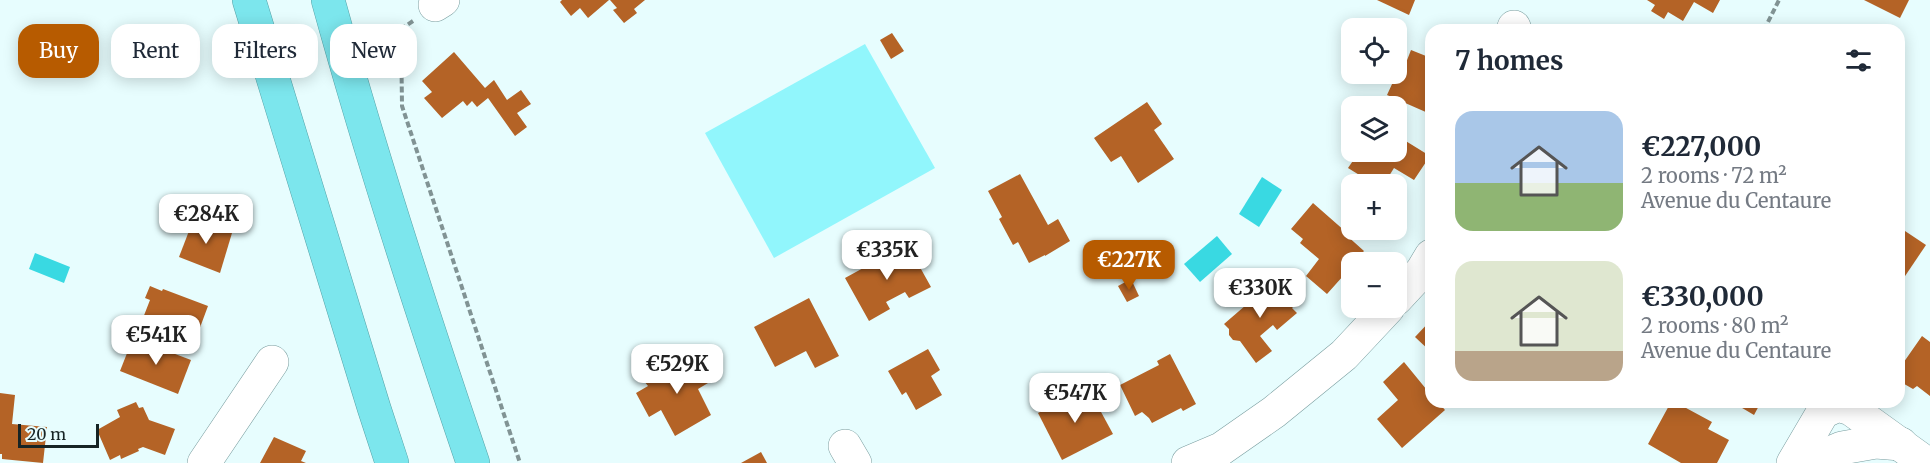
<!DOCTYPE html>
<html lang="en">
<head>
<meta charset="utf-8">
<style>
  :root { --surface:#fff; --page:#f2f2f3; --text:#1f2937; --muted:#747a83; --accent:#b75b00 }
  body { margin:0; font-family:Merriweather,serif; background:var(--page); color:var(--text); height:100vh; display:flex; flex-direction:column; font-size:22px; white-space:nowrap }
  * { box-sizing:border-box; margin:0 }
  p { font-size:20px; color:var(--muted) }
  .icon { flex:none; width:33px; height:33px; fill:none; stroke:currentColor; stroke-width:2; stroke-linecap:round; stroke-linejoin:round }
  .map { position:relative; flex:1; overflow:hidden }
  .drawer { position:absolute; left:1425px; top:24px; width:480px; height:384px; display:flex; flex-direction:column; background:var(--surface); border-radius:18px; box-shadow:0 3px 15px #0003 }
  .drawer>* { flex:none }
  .guide { position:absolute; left:18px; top:24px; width:570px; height:54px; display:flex; gap:12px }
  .buttons { position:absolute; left:1341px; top:18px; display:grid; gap:12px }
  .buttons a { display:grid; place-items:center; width:66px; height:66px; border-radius:12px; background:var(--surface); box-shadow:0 3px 15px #0003; font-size:30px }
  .scale { position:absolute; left:18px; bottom:15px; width:81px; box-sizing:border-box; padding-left:6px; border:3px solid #162425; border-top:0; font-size:16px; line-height:21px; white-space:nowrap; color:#162425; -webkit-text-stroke:4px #e7fdfe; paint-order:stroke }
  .price { position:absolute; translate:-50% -51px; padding:0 14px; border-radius:12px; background:#fff; color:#222; font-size:20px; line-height:39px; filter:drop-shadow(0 2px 3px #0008) }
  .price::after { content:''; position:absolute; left:50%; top:36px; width:18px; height:14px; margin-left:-9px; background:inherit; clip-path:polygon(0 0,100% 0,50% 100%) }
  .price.on { background:var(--accent); color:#fff }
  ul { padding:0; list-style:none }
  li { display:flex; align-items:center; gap:18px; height:150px; padding:0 30px }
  li span { display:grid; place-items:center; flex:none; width:168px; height:120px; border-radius:18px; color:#555 }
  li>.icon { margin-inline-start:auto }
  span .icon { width:72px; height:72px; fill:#fffc; stroke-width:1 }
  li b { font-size:26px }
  h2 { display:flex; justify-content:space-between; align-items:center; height:72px; padding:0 30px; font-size:26px }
  .pill { padding:0 21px; border-radius:18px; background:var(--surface); box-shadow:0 3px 15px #0003; font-size:21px; line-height:54px }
  .pill.on { background:var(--accent); color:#fff }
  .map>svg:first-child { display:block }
  .green { fill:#91f6fc }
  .water { fill:#39d9e2 }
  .building { fill:#b46326 }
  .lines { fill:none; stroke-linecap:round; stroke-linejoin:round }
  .minor-casing { stroke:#799d9f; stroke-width:34 }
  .highway-casing { stroke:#58a2a7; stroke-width:34 }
  .path { stroke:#819394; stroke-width:4; stroke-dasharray:6 3; stroke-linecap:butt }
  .minor { stroke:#fff; stroke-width:33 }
  .highway { stroke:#7ce6ed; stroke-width:33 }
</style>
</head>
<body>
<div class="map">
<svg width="1930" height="463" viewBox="0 0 1930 463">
  <rect width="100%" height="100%" fill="#e7fdfe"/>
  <polygon class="green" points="865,44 935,168 774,258 705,133"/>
  <g class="water">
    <polygon points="1262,177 1282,190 1259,227 1239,214"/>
    <polygon points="1217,236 1232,254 1200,282 1184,264"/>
    <polygon points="35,253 70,267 64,283 29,269"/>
  </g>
  <g class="building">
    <polygon points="562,0 609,0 588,18 580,8 571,16 560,2"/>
    <polygon points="610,0 645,0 634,9 637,13 624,23 613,10 617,8"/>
    <polygon points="1377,0 1415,0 1409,15"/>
    <polygon points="1647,0 1720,0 1713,13 1694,2 1683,21 1668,12 1664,19 1651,11 1655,5"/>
    <polygon points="1864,0 1909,0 1900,18"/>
    <polygon points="892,33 904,51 891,59 880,40"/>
    <polygon points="1411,50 1431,58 1431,106 1428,113 1387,95 1398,71 1402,73"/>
    <polygon points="454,52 485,88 494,80 507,100 521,90 531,104 517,113 527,127 515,136 488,98 477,107 472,101 467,106 463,101 442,118 424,98 432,92 422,81"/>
    <polygon points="1147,102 1162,124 1154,130 1174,159 1138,183 1121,156 1111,162 1094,138"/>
    <polygon points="1396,135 1430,156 1414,180 1394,168 1384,184 1374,184 1348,168 1359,152 1396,152"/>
    <polygon points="1020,174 1048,225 1058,219 1070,241 1045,256 1045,255 1029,263 1018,242 1013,245 999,219 1002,217 988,191"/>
    <polygon points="1313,203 1346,232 1345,234 1364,251 1354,262 1352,262 1352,266 1327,294 1306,276 1319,259 1300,243 1303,239 1291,229"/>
    <polygon points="194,218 232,233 220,273 179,257"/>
    <polygon points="1899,227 1926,245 1899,285"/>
    <polygon points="907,244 931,287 909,298 905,292 886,302 890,309 869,321 845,278"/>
    <polygon points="1131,279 1139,296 1127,302 1118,286"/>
    <polygon points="1273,282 1294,306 1292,308 1297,313 1277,330 1273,325 1260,336 1272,351 1256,363 1240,341 1233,340 1229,335 1229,329 1224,324 1253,299 1252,290 1259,284 1265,283 1268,286"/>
    <polygon points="150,286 162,291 163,289 208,306 195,341 150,324 151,321 143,318 150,300 145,298"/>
    <polygon points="809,298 839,356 815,368 806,351 775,367 754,327"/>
    <polygon points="1431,320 1431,352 1415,337"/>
    <polygon points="1922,336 1930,342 1930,396 1917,386 1913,389 1899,381 1899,369"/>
    <polygon points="133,338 191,360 178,394 120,371"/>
    <polygon points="928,349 940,370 931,376 942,395 916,410 906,392 902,395 888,371"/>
    <polygon points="692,354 708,383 698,389 711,415 675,436 661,410 649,417 636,393 648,386 644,381"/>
    <polygon points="1170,354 1196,404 1183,411 1181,408 1152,423 1149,418 1142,412 1135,416 1120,385 1159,365 1157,361"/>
    <polygon points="1404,362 1431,395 1431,402 1438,402 1445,410 1402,448 1377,419 1398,400 1383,382"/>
    <polygon points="1088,388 1113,434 1062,460 1038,413"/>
    <polygon points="0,393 15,395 12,424 47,427 43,463 2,459 2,454 0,454"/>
    <polygon points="136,402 139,408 143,407 149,420 175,429 165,455 143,447 138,449 139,451 121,459 120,455 110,460 97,430 120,417 117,410"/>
    <polygon points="1671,402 1675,402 1712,422 1708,429 1729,440 1717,463 1681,463 1648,444"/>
    <polygon points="1732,402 1761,402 1754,415"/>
    <polygon points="274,437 306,451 301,461 306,463 260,463"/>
    <polygon points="761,452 767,463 741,463"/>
  </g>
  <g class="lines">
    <defs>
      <g id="minor">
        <polyline points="435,5 443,0"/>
        <polyline points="1514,27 1515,30"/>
        <polyline points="1396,299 1422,271 1431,256"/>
        <polyline points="845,446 855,463"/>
        <polyline points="204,463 272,362"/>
        <polyline points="1188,463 1221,449 1274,412 1344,355 1388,308"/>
        <polyline points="1793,463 1823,412 1838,405 1851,409 1926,463"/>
        <polyline points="1807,463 1842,448 1876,442 1901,444"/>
      </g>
      <g id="highway">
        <polyline points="249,0 374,408 392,463"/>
        <path d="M328,0C371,156 421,310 473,463"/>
      </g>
    </defs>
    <use href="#minor" class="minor-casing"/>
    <use href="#highway" class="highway-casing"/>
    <g class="path">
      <polyline points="413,21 401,29 402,106 520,463"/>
      <polyline points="1764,30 1779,0"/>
    </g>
    <use href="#minor" class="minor"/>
    <use href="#highway" class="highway"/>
  </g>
</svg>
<div class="buttons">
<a><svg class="icon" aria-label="locate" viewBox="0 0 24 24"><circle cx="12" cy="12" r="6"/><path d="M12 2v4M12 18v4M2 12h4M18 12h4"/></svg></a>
<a><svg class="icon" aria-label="layers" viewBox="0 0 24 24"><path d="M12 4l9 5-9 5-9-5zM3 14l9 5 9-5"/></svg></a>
<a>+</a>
<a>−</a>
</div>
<div class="scale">20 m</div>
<b class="price" style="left:206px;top:245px">€284K</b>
<b class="price" style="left:887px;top:281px">€335K</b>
<b class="price on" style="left:1129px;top:291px">€227K</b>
<b class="price" style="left:1260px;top:319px">€330K</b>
<b class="price" style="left:156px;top:366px">€541K</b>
<b class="price" style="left:677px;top:395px">€529K</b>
<b class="price" style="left:1075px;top:424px">€547K</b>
<div class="guide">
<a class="pill on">Buy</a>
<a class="pill">Rent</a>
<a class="pill">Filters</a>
<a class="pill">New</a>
</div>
<section class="drawer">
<h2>7 homes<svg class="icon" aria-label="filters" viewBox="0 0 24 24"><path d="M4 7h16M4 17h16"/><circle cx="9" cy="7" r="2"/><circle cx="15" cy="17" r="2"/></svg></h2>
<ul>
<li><span style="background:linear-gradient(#a9c7e8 60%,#8fb573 0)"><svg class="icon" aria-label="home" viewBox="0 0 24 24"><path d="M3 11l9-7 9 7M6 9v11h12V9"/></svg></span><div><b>€227,000</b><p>2 rooms · 72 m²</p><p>Avenue du Centaure</p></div></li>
<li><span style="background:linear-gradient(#dfe7d0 75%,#b9a48a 0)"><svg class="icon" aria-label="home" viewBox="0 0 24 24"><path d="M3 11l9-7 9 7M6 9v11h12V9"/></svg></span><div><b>€330,000</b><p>2 rooms · 80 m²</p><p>Avenue du Centaure</p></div></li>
</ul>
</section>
</div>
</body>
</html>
